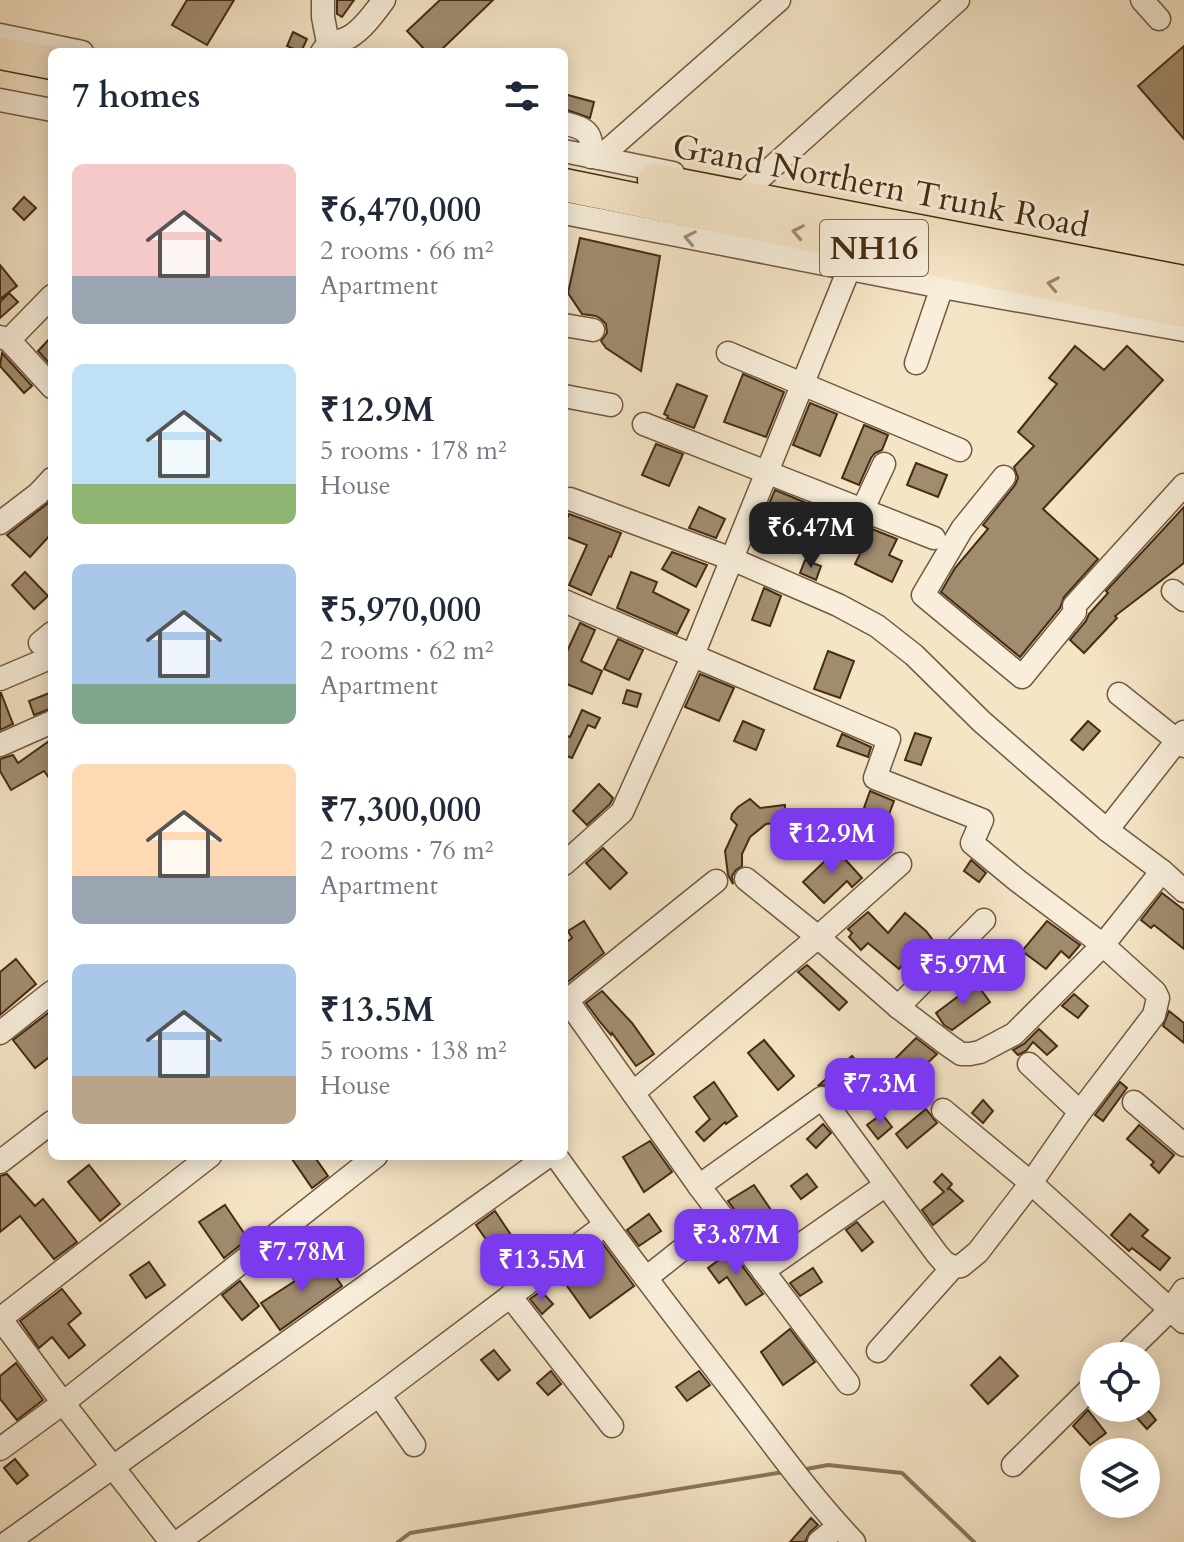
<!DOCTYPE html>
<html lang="en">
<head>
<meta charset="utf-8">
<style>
  :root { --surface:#fff; --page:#f2f2f3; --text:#1f2937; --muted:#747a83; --accent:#7c3aed }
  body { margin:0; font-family:Cardo,serif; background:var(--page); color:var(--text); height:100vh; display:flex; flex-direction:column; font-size:30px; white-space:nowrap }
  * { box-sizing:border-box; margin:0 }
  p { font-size:26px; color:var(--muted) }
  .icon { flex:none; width:44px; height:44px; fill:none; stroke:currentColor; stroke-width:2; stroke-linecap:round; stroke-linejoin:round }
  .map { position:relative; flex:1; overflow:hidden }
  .drawer { position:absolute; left:48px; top:48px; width:520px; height:1112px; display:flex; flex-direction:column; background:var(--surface); border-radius:12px; box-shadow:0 4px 20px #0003 }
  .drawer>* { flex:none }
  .fabs { position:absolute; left:1080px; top:1342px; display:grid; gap:16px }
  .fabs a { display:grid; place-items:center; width:80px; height:80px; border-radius:50%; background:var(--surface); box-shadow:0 4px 20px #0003; font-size:40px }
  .price { position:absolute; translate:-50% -68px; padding:0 18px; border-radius:16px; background:var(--accent); color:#fff; font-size:26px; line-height:52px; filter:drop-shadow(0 2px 4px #0008) }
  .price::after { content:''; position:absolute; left:50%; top:48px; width:24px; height:18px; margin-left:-12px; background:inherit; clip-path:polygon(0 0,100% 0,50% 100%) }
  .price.on { background:#222; color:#fff }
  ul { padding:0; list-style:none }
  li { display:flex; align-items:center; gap:24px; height:200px; padding:0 24px }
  li span { display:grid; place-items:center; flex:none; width:224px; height:160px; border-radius:12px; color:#555 }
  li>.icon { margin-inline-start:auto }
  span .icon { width:96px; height:96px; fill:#fffc; stroke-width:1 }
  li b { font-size:34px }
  h2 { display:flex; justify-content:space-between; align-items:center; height:96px; padding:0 24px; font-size:34px }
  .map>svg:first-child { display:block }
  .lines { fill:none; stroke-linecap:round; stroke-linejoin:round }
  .stream { stroke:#8b7559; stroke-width:4 }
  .building { fill:#a18c70; stroke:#452c12; stroke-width:2 }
  .minor-casing { stroke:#715a3f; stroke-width:25 }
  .highway-casing { stroke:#452c12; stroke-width:35 }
  .minor { stroke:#f8eedb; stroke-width:22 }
  .highway { stroke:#f5e5c7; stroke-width:32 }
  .oneway { stroke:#9d886c }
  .oneway2 { stroke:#9e8d76 }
  .labels { text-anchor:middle; stroke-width:6; stroke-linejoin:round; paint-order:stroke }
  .shield { fill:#f8eedb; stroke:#7b664e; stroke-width:2 }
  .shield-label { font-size:32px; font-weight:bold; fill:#452c12 }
  .street-label { font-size:34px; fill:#452c12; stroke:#f8eedb }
</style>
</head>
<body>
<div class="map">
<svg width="1184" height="1542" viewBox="0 0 1184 1542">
  <rect width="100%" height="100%" fill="#f5e5c7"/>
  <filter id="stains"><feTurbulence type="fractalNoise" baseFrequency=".0025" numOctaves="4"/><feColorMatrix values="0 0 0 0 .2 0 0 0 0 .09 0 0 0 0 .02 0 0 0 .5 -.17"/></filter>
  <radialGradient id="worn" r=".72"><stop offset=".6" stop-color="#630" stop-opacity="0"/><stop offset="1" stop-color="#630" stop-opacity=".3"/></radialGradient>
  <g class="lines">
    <g class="stream">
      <polyline points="801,1470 828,1465 902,1473 974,1542"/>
      <polyline points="398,1542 410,1533 784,1472"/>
    </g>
  </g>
  <g class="building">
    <polygon points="187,0 234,0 207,45 172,25"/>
    <polygon points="337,0 354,0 342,17 337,14"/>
    <polygon points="440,0 493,0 439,52 427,52 407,31"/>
    <polygon points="293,32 307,39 301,52 287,46"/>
    <polygon points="1184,46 1184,139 1138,86"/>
    <polygon points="564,94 594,102 590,118 564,109"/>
    <polygon points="24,197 36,208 24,220 13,209"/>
    <polygon points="580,238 660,256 641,371 606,348 601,341 607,333 606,324 601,319 596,316 582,314 568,293"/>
    <polygon points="0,265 17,286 0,299"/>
    <polygon points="9,293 18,302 0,318 0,302"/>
    <polygon points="52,336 52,358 48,362 38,351"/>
    <polygon points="1075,346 1104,370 1127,346 1163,380 1043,509 1098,559 1064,597 1060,608 1020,657 941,592 955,568 988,529 983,525 1015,485 1018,478 1014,467 1034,446 1018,432 1057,384 1049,378"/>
    <polygon points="2,353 32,386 24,393 0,366"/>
    <polygon points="743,374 784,392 766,437 724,422"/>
    <polygon points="677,384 707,396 694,428 667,418 668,416 664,414"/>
    <polygon points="810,403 837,414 820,456 793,445"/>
    <polygon points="864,425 888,435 882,450 875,453 871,458 859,485 842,478"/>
    <polygon points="656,444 683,454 669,486 642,475"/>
    <polygon points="916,463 947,475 938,497 907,485"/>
    <polygon points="775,490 826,511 813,543 792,535 796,525 766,511"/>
    <polygon points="52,500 52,533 30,557 7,535"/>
    <polygon points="699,507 725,519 716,538 689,528"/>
    <polygon points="1184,507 1184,563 1115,616 1117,618 1084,653 1070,640 1086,621 1089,614 1108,593 1106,591"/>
    <polygon points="569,514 621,533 611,557 609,556 591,595 569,585 587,545 564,536 564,525"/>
    <polygon points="872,529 897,539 889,555 902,561 892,582 855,564"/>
    <polygon points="672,552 707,565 696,587 662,569"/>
    <polygon points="805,560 821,566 816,580 800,573"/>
    <polygon points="25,572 48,596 34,609 12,585"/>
    <polygon points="631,572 657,582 653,592 689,610 677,634 617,608"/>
    <polygon points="764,588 781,596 770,626 752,620"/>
    <polygon points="580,623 595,630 581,661 602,671 592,694 564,683 564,658"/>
    <polygon points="618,639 643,650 629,680 604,669"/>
    <polygon points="828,651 854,661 840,698 814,689"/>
    <polygon points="700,674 734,688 719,721 685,707"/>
    <polygon points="627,690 641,694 637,707 623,703"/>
    <polygon points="52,692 52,708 34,715 29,701"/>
    <polygon points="0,693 1,693 13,724 0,730"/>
    <polygon points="582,710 600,718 595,728 588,725 572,758 564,755 564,735 570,737"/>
    <polygon points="743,721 764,730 756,750 734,741"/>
    <polygon points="1088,721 1100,731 1083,750 1071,740"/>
    <polygon points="915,733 931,738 921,765 905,760"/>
    <polygon points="842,734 871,747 868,757 837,746"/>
    <polygon points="52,739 52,782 44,771 11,790 0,771 0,759 13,755 18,763"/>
    <polygon points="599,784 613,798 610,804 587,825 573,811"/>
    <polygon points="870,791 894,801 888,817 864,808"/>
    <polygon points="750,799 760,808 785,805 784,822 766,824 750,837 742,854 742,866 736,870 732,876 733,884 728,875 725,851 737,825 731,819 732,814 738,807"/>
    <polygon points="833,846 862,878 852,887 847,881 824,903 803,882 826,860 822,856"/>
    <polygon points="603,848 627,873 610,889 586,863"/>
    <polygon points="971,860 986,873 979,882 964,871"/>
    <polygon points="1162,893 1184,910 1184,949 1154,925 1151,928 1141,920"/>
    <polygon points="868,912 888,933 905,913 926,931 938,947 929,956 920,944 899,969 868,943 861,950 849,937 852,933 848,929"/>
    <polygon points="584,921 604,953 564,985 564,944 572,938 568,931"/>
    <polygon points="1047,921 1080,945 1069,958 1061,951 1046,969 1022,951"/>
    <polygon points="16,959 36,984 0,1015 0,972"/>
    <polygon points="807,965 847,1002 839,1010 798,972"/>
    <polygon points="976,983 990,1002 952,1030 944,1025 936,1013"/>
    <polygon points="602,991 632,1023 654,1054 636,1066 612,1033 611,1035 600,1022 586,1003"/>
    <polygon points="1074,994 1088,1006 1078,1018 1062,1006"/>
    <polygon points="52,1010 52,1055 35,1068 13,1040"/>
    <polygon points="1169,1011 1184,1023 1184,1043 1163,1026"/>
    <polygon points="1039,1029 1057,1046 1047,1055 1033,1042 1026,1051 1018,1055 1013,1050 1024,1044"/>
    <polygon points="916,1038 937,1054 909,1080 892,1062"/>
    <polygon points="764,1040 794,1076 778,1090 748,1053"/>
    <polygon points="852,1056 875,1083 858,1098 849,1087 838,1096 828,1086 819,1085"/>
    <polygon points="714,1082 737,1116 726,1124 725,1122 704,1141 696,1132 710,1119 694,1097"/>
    <polygon points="1120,1082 1127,1088 1103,1121 1095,1115"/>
    <polygon points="983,1100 993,1111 983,1123 972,1113"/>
    <polygon points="926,1109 937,1123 907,1148 896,1134"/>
    <polygon points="882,1114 892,1127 878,1139 867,1125"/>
    <polygon points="823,1124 831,1133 816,1148 807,1139"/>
    <polygon points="1139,1125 1174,1155 1159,1173 1151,1165 1154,1162 1127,1139"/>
    <polygon points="650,1141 672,1172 644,1192 623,1157"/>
    <polygon points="290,1156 314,1156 328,1176 312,1188"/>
    <polygon points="89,1165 120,1204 100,1221 68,1182"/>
    <polygon points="7,1174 35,1206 43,1199 77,1242 54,1259 20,1216 0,1232 0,1176"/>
    <polygon points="807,1174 817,1187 801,1199 791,1186"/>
    <polygon points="942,1174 952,1184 947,1190 949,1188 963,1201 933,1225 922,1210 944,1192 934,1182"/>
    <polygon points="754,1185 773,1213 749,1229 728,1201"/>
    <polygon points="225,1205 248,1239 224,1258 199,1222"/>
    <polygon points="495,1211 511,1235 492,1248 476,1225"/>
    <polygon points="649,1214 661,1231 639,1246 627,1230"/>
    <polygon points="1130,1214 1148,1230 1142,1236 1170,1258 1160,1270 1132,1248 1129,1251 1111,1235"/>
    <polygon points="857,1222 873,1242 862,1251 846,1230"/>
    <polygon points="499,1243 520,1271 506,1282 485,1253"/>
    <polygon points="603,1244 634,1286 590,1318 567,1286 585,1273 578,1263"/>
    <polygon points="731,1251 763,1294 746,1305 727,1277 719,1283 708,1268"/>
    <polygon points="323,1258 342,1286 280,1330 261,1303 295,1281 293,1278"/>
    <polygon points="149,1262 165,1285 146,1298 130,1275"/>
    <polygon points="813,1268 822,1282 800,1296 790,1283"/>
    <polygon points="240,1281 259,1306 242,1320 222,1295"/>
    <polygon points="62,1289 81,1313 68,1324 85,1345 69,1358 52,1337 39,1348 20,1321"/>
    <polygon points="541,1291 553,1304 542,1314 530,1299"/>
    <polygon points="790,1329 815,1362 783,1385 761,1352"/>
    <polygon points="494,1350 510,1370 498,1380 481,1360"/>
    <polygon points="1000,1357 1018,1376 988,1404 971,1385"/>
    <polygon points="16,1363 43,1400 17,1420 0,1399 0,1376"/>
    <polygon points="551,1371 561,1384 548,1395 537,1383"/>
    <polygon points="699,1371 710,1385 687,1401 676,1387"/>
    <polygon points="1128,1408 1146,1408 1156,1420 1147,1429"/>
    <polygon points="1088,1410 1106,1433 1090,1445 1073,1426"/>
    <polygon points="15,1459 28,1475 17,1484 4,1468"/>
    <polygon points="811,1518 818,1525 810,1532 805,1542 790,1542"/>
  </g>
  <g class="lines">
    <defs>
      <g id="minor">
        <polyline points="323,0 323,17 328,43"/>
        <polyline points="1142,0 1159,19"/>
        <polyline points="0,35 82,52"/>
        <path d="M322,52C332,38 339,44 351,36C364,28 375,12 384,0"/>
        <polyline points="0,100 52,110"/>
        <path d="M564,123C587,129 593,132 591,157"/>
        <polyline points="564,151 673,173"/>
        <polyline points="599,158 779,0"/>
        <polyline points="749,188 958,0"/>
        <polyline points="564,213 942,287 1184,330"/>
        <polyline points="564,325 593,330"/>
        <polyline points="0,337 9,340 52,387"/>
        <polyline points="9,340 52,296"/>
        <polyline points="728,353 960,450"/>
        <polyline points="916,363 942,287"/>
        <polyline points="564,396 611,405"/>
        <polyline points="644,424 934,538"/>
        <polyline points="1004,477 962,529 923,595 1022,677 1075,612 1074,606 1184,485"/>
        <polyline points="570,499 732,559 838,605 877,626 914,655 981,721 1037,770 1107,830 1162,871 1184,891"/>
        <polyline points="863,509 884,464"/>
        <polyline points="0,523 38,494 52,479"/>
        <polyline points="1173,591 1184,600"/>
        <polyline points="564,601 889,739 875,778 982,820 972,843 1018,881 1103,945 1155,992 1158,998 1154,1015 1080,1112 1031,1183 978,1252 961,1266 953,1267 944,1262 937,1254 822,1098 699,1186"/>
        <polyline points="40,643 52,633"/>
        <polyline points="0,679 52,657"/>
        <polyline points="1119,694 1184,746"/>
        <polyline points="0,745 52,722"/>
        <polyline points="1107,830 1184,732"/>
        <polyline points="564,864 622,812 693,655 849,269"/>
        <polyline points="746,879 818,937 898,1007 948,1045 961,1054 970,1054 980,1052 1014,1034 1103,945 1162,871"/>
        <polyline points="567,1000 699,1186 848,1383"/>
        <polyline points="564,1003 716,881"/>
        <polyline points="898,1007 984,920"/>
        <polyline points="0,1033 52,992"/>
        <polyline points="1029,1064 1080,1112"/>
        <polyline points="633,1093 818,937 900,864"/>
        <polyline points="1134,1102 1184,1145"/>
        <polyline points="943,1110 1031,1183 1184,1322"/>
        <path d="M556,1156C611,1234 670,1310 728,1385C769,1438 808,1494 854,1542"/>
        <polyline points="0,1162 52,1122"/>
        <polyline points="763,1271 886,1185"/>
        <polyline points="646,1278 723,1217"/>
        <polyline points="510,1296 612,1426"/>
        <polyline points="0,1318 63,1403 171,1542"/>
        <polyline points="0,1319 210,1156"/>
        <polyline points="878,1351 953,1267"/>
        <polyline points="1123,1356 1171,1309 1184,1290"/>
        <polyline points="379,1395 414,1445"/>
        <polyline points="0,1449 63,1403 376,1156"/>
        <polyline points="1013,1465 1094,1385"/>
        <polyline points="8,1542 548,1156"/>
        <polyline points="178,1542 379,1395 605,1225"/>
        <polyline points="819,1542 839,1526"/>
      </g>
      <g id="highway">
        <polyline points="0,53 52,63"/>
        <polyline points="654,180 1184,282"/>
        <polyline points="564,185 1184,311"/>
      </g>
    </defs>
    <use href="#minor" class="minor-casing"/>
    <use href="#highway" class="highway-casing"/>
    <use href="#minor" class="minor"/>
    <use href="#highway" class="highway"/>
  </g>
  <defs><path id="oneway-chevron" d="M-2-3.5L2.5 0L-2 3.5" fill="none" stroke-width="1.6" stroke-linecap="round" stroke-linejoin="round" transform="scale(2)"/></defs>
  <g class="oneway">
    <use href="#oneway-chevron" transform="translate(798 232) rotate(-169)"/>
    <use href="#oneway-chevron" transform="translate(1053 284) rotate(-169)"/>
  </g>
  <use class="oneway2" href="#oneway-chevron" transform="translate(690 238) rotate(-169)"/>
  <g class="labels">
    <rect class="shield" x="820" y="220" width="108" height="56" rx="6"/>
    <g class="shield-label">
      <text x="874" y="259">NH16</text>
    </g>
    <g class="street-label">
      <text transform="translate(881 185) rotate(11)" y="12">Grand Northern Trunk Road</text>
    </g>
  </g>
  <rect width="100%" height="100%" filter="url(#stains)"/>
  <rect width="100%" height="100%" fill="url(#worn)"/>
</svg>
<div class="fabs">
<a><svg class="icon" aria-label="locate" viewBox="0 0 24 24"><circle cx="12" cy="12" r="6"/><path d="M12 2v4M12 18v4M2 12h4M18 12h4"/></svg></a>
<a><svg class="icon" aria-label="layers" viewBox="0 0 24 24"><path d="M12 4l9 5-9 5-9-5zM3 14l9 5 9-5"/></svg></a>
</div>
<b class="price on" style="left:811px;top:570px">₹6.47M</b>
<b class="price" style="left:832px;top:876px">₹12.9M</b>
<b class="price" style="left:963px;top:1007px">₹5.97M</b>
<b class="price" style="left:880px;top:1126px">₹7.3M</b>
<b class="price" style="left:736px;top:1277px">₹3.87M</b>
<b class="price" style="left:302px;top:1294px">₹7.78M</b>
<b class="price" style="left:542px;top:1302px">₹13.5M</b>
<section class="drawer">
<h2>7 homes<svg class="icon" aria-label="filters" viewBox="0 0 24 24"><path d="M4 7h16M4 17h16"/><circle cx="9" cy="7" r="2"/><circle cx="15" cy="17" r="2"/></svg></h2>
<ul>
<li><span style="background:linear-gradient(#f6c9c9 70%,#9aa5b1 0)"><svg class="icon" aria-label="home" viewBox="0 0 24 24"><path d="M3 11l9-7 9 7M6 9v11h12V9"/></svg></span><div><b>₹6,470,000</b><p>2 rooms · 66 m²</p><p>Apartment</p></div></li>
<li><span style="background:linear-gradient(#bfe0f5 75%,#8fb573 0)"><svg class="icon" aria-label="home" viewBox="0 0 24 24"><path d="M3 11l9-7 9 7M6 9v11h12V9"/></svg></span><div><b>₹12.9M</b><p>5 rooms · 178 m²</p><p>House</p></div></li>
<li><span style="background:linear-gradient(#a9c7e8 75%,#7fa58c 0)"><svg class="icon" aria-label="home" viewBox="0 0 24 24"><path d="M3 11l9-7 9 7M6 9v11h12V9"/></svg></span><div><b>₹5,970,000</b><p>2 rooms · 62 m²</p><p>Apartment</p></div></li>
<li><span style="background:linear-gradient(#ffd9b3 70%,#9aa5b1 0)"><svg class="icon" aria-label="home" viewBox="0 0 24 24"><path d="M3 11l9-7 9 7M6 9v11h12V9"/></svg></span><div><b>₹7,300,000</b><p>2 rooms · 76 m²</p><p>Apartment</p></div></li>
<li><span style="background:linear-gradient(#a9c7e8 70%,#b9a48a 0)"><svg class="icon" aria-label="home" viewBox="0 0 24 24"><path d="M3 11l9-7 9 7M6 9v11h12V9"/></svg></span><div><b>₹13.5M</b><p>5 rooms · 138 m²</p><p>House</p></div></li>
</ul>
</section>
</div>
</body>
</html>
